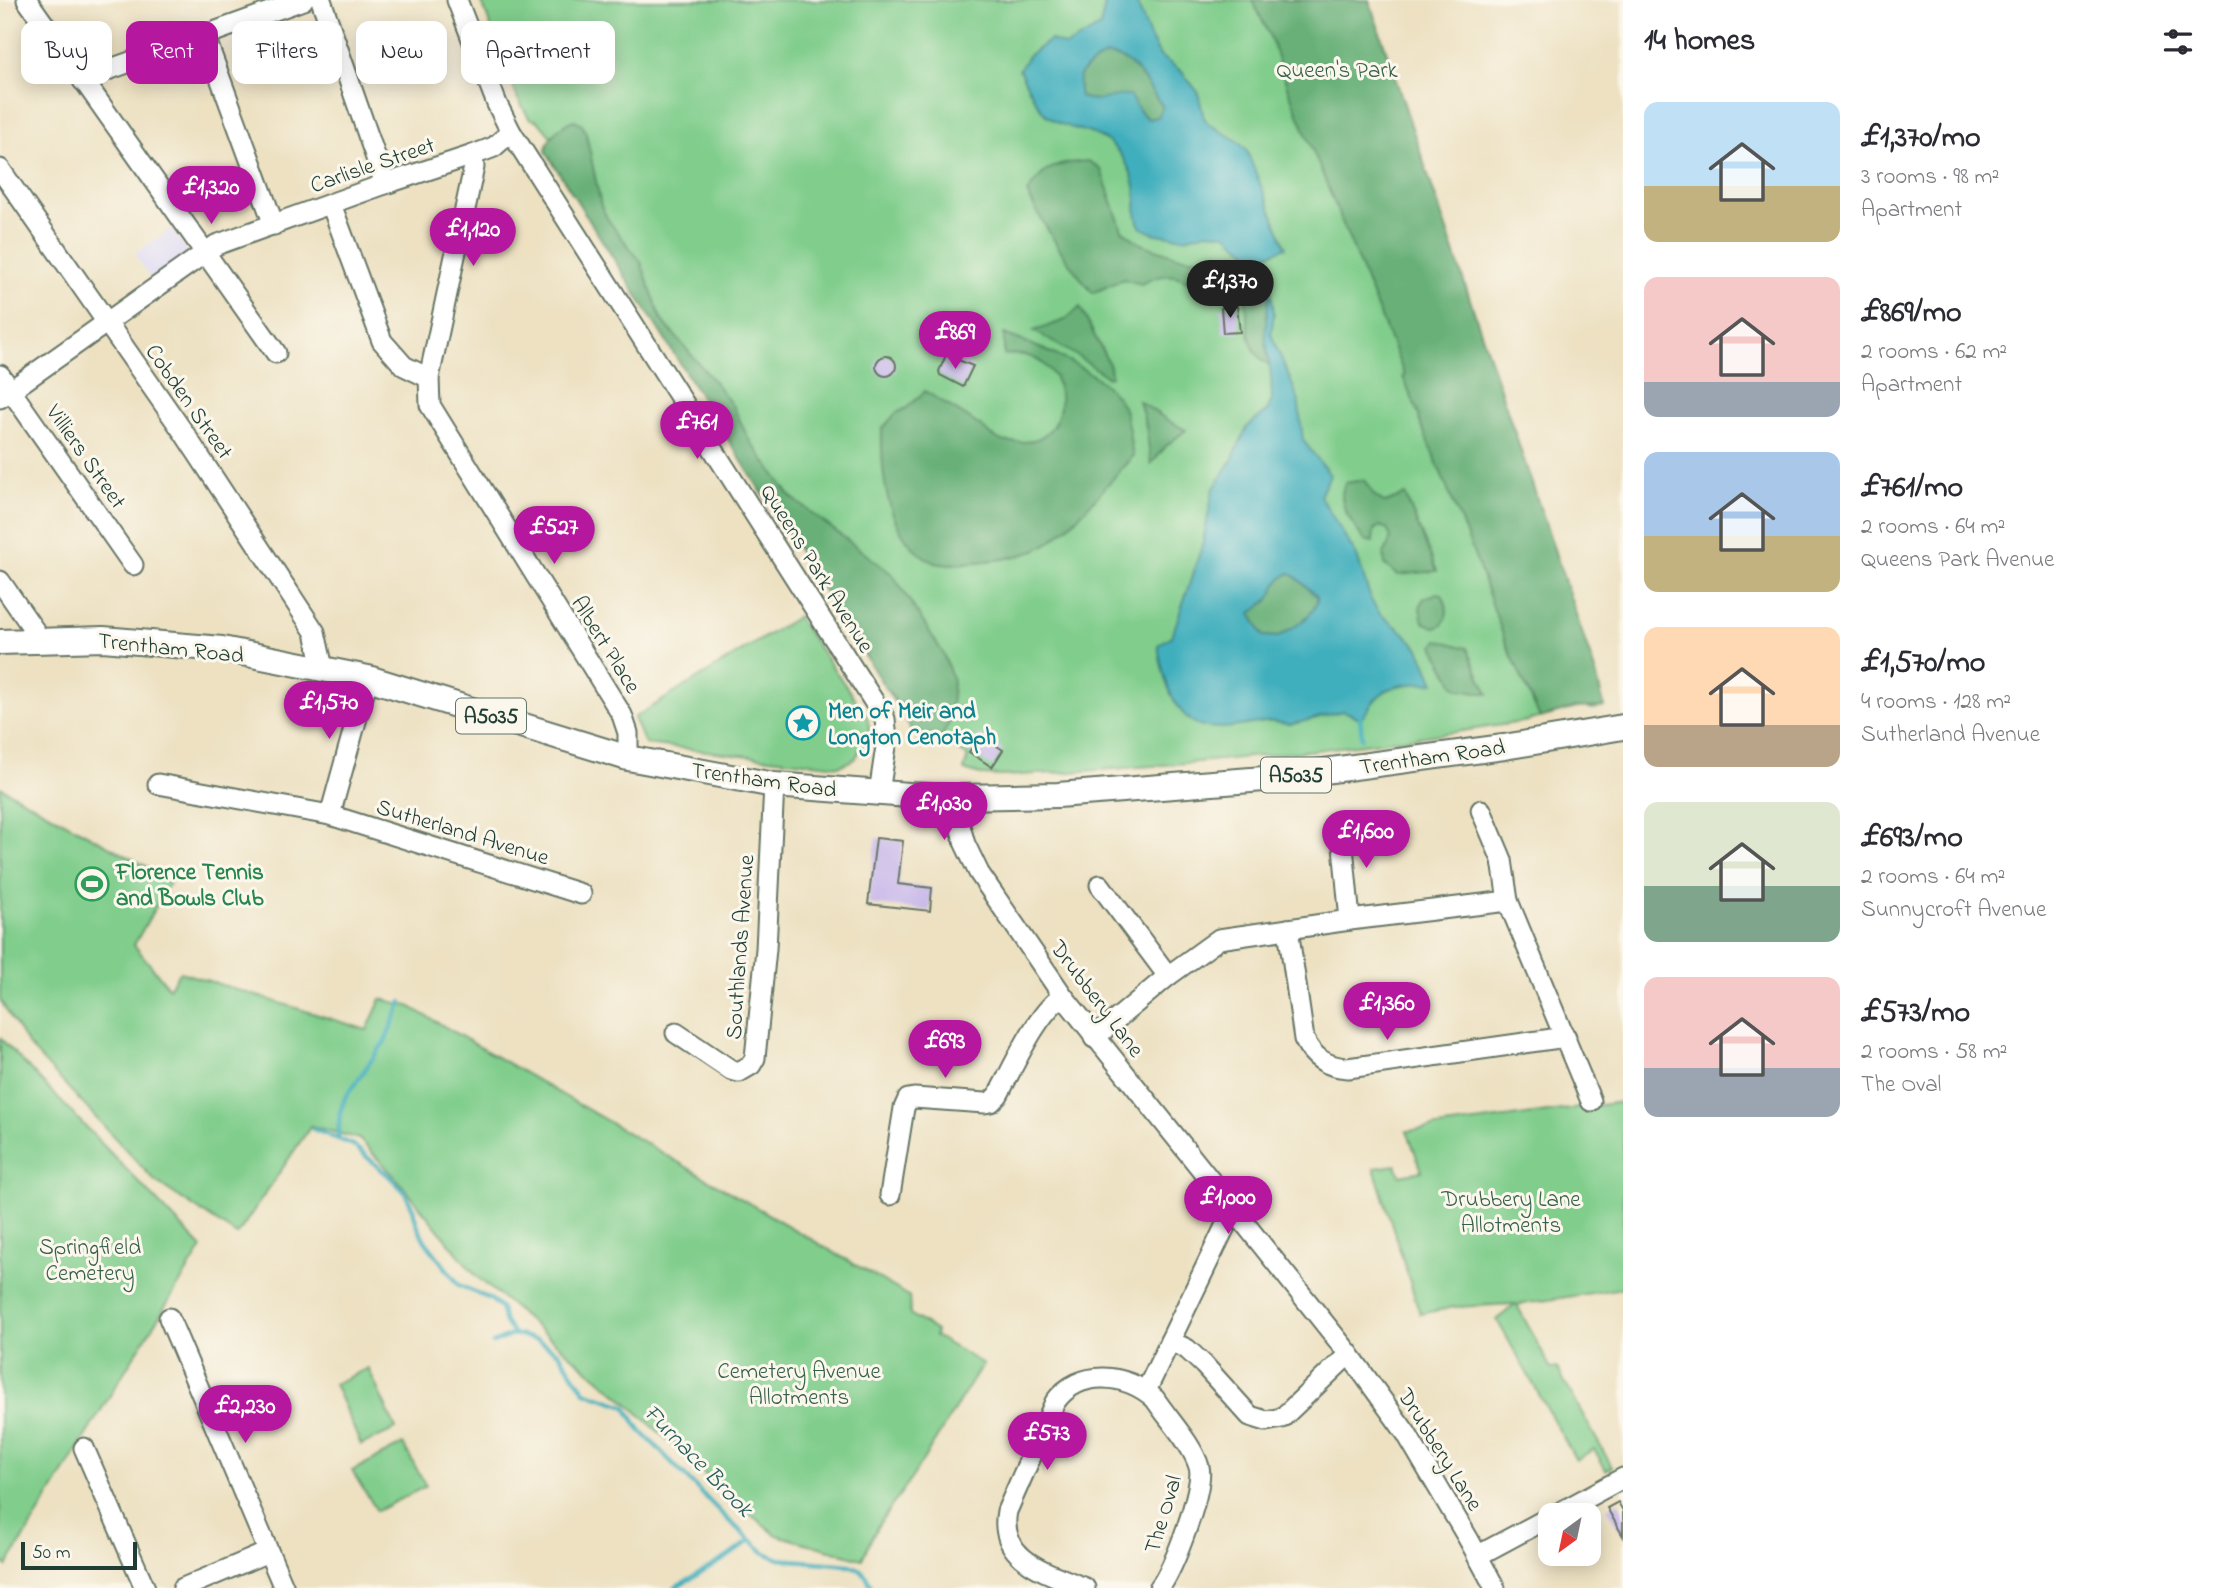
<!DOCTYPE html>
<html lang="en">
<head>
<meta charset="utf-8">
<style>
  :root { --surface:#fff; --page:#f2f2f3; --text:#2b2b33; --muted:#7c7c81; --accent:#b5179e }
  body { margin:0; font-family:"Indie Flower",sans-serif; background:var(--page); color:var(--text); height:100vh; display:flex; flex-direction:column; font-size:26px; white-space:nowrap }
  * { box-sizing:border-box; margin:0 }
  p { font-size:23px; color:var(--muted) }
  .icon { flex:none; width:38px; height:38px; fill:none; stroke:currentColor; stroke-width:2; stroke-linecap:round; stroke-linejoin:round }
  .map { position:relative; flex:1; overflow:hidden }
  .details { display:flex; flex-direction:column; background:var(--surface); width:595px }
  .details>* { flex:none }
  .guide { position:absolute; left:21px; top:21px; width:665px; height:63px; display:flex; gap:14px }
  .needle { width:46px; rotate:213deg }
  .fabs { position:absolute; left:1538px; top:1503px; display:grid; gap:14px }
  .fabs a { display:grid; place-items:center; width:63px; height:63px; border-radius:14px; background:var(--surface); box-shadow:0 4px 18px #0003; font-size:35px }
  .scale { position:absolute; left:21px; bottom:18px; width:116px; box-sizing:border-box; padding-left:7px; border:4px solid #1f3d34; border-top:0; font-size:19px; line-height:24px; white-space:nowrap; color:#1f3d34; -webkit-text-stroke:5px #fbf7ec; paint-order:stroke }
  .price { position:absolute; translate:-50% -60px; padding:0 16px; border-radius:24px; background:var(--accent); color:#fff; font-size:23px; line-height:46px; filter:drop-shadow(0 2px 4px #0008) }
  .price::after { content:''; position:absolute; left:50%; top:42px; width:21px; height:16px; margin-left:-10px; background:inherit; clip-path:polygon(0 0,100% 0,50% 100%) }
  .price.selected { background:#222; color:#fff }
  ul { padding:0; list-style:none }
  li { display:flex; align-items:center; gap:21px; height:175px; padding:0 21px }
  li span { display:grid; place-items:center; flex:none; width:196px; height:140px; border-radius:14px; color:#555 }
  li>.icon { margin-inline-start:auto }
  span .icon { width:84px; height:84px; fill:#fffc; stroke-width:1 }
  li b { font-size:30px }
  h2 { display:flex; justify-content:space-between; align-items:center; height:84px; padding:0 21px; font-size:30px }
  .chip { padding:0 24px; border-radius:14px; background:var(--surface); box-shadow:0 4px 18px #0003; font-size:24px; line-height:63px }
  .chip.selected { background:var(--accent); color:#fff }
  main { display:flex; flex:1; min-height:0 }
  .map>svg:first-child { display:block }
  .built { fill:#dad6f7 }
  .green { fill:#80cd8c; stroke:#508560; stroke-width:2 }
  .forest { fill:#68b078; stroke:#447656; stroke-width:2 }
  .water { fill:#40afbd; stroke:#307678; stroke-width:2; fill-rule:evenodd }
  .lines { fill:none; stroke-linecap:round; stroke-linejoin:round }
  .stream { stroke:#40afbd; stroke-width:4.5 }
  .building { fill:#c9b9ea }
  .minor-casing { stroke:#677666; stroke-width:23 }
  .major-casing { stroke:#677666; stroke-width:28 }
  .minor { stroke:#fff; stroke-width:19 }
  .major { stroke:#fff; stroke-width:24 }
  .labels { text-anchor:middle; stroke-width:6; stroke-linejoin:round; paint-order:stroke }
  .shield { fill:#fbf7ec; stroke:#61756b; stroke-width:2 }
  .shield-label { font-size:21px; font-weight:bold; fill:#1f3d34 }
  .park-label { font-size:23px; fill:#37614a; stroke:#fbf7ec }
  .street-label { font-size:23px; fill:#1f3d34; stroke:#fbf7ec }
  .culture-label { font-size:23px; font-weight:bold; fill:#0d838f; stroke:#fbf7ec; text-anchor:start }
  .leisure-label { font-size:23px; font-weight:bold; fill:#27864d; stroke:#fbf7ec; text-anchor:start }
  .water-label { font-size:24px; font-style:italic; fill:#295f5d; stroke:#fbf7ec }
</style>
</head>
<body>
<main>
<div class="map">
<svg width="1623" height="1588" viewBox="0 0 1623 1588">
  <rect width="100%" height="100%" fill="#fbf7ec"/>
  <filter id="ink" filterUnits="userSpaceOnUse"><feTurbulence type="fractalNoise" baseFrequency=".0143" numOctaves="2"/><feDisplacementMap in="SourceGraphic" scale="14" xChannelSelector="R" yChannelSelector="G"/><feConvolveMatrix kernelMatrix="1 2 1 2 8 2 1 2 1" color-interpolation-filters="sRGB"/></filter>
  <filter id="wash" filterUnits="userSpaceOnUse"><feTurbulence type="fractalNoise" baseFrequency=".00686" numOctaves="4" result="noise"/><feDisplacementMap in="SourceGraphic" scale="28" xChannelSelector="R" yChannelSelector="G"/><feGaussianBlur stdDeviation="1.57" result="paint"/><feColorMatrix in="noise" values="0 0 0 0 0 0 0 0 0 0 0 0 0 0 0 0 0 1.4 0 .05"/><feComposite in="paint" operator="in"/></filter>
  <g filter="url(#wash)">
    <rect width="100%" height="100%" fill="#ede1c2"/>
    <polygon class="built" points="172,228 188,252 186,256 151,279 135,254"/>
    <g class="green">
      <path d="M481,0H1369L1596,674L1604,707L1593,709L1584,707C1563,710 1543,718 1522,722C1350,749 1177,767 1003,776L980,775L964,770L968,756L940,740L933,745L923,743L907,723L689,372L553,139L538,121L529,118L518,99Z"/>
      <polygon points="797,617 867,716 870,732 855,759 839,766 645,744 634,718"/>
      <polygon points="0,787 171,880 134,945 169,988 180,972 367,1030 381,999 409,1006 909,1296 910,1314 936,1331 935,1336 983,1364 913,1476 877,1527 862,1559 777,1535 737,1504 623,1399 476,1276 397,1179 359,1139 311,1126 237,1235 155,1181 28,1045 0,1000"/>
      <polygon points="0,1038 202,1248 123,1374 7,1566 0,1558"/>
      <polygon points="1623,1102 1623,1288 1517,1305 1551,1369 1557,1368 1612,1467 1606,1470 1594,1449 1576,1460 1497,1320 1515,1304 1455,1307 1420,1314 1374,1168 1396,1165 1400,1175 1422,1171 1407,1131"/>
      <polygon points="368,1368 396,1429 361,1445 334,1384"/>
      <polygon points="403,1444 426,1486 377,1511 352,1471"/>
    </g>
    <g class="forest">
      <polygon points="1252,0 1369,0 1596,674 1604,707 1575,708 1540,718 1506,643 1473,551 1420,422 1419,415 1403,377 1405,376 1289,92 1269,34"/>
      <path d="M1106,55C1136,56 1147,87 1164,108L1158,117L1148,119C1139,111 1134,102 1124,95C1108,99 1095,103 1080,97C1074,69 1086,68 1106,55Z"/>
      <path d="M574,120L581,123L586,133L601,206L608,220L641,262L661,319L717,385L734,408L748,438L791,497L893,575L943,653L953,681L950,721L940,740L925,746L910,729L905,713L885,687L546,152C546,137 561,125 574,120Z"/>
      <path d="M1089,161L1101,170L1122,230L1141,244L1176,256L1207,260L1193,285C1175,271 1160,274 1141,284L1123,279L1093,293C1066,263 1046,229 1027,193C1046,164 1057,164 1089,161Z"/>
      <path d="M1260,266C1275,289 1265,313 1266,337C1266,346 1268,356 1269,365C1239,348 1251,304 1243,276Z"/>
      <polygon points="1080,307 1110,366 1111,376 1108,377 1074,354 1034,331 1065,320"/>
      <path d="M1004,334C1039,347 1112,373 1125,412C1129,426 1130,442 1133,456C1107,484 1082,517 1051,541C1032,555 1008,559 986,561C973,562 943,567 933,562C886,538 881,475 882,429L896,413L907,408L925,391C943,403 962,413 980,426C987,431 994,438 1002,441C1009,443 1017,442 1024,442C1079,437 1071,345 1004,355Z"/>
      <polygon points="1139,401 1172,423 1186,430 1166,446 1151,464 1146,426"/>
      <path d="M1364,480L1374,495L1385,503L1405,495L1437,571L1398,575L1385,565L1384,554L1391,538L1387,529L1380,526L1374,530L1373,542L1364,540C1352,522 1335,504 1345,483Z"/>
      <path d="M1290,573C1301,579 1307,589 1317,596C1320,614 1292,629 1278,637L1263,636L1251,613L1268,601L1279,578Z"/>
      <path d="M1437,593L1442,594C1448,606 1449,614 1442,625L1436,628L1423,622L1420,608L1423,599Z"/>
      <polygon points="1438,640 1467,648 1488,694 1460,689 1454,685 1434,646"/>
    </g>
    <path class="water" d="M1106,0H1136L1150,37L1160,56L1181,71L1198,92L1204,118L1209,124L1236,140L1246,149L1286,247L1262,257L1270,282L1274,313L1271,334L1298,398L1303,440L1330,475L1320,496L1357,556L1371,600L1380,614L1402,631L1419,648L1434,683C1412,684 1390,682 1375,700C1370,706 1366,713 1361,719L1344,711C1327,714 1310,721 1292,724C1284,725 1275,721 1266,722C1246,724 1228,730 1207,727C1173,722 1162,673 1158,645L1172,636L1202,546L1213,490L1232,460L1247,427L1267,411L1272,400L1271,375L1265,334L1269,297L1264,272L1257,260L1227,234L1207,232L1185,238L1156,234L1141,228C1134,218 1137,208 1136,196C1136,180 1126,159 1115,148C1097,128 1067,132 1047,116C1037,108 1026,82 1019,70L1028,56L1050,40L1066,46L1100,27ZM1106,55C1136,56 1147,87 1163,107L1158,117L1148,119L1141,113L1129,95C1111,95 1098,104 1080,97C1074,69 1086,68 1106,55ZM1290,573C1301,579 1307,589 1317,596C1320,613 1292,629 1278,637L1263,636L1251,613C1257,608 1265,604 1269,599C1278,586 1274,581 1290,573Z"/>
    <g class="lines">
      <g class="stream">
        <polyline points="1360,716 1362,738"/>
        <path d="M313,1129L353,1145L390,1177L404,1191L413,1209L417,1225L425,1241L459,1285L492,1300L501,1309L505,1323L514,1334L537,1340L559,1353L585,1392L625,1406L640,1430L727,1519L764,1552L779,1559L850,1565C863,1569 867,1576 872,1588"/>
        <polyline points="338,1138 340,1112 345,1098 385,1041 402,1002"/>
        <polyline points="493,1343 514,1334"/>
        <polyline points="675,1588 726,1558 751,1540"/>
      </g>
    </g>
    <g id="blocks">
      <g class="building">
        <polygon points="1237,306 1240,332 1223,333 1221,308"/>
        <polygon points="946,355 973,366 963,387 940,375 939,371"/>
        <circle cx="886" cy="366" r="10"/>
        <polygon points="980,735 1003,750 992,767 969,752"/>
        <polygon points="876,838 903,841 898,884 932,888 930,911 868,904"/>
        <polygon points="1618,1502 1623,1511 1623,1536 1607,1508"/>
      </g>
    </g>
  </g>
  <g filter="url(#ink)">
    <use href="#blocks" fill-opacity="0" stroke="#677666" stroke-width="2"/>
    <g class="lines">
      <defs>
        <g id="minor">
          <polyline points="27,0 276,353"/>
          <polyline points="321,0 385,184"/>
          <polyline points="457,0 497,104 511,132 885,719 887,740 879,793"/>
          <polyline points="205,37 274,225"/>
          <polyline points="83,81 91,76 303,0"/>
          <polyline points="473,155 474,167 429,378 430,405 622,715 628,733 628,758"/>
          <polyline points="0,169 184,433 315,632 323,668"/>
          <polyline points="331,204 382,341 404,366 429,378"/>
          <polyline points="0,375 133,565"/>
          <polyline points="0,398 216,245 385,184 473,155 494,147 511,132"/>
          <polyline points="0,581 41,640"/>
          <polyline points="158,784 330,815 581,894"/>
          <polyline points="957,797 960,826 965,844 979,873 1063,996 1349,1354 1406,1433 1469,1540 1495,1588"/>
          <polyline points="1481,810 1502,860 1508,901"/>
          <polyline points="330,815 368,678"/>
          <polyline points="1341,825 1350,920"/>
          <polyline points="1100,885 1168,976"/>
          <path d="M1288,929L1304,1039C1313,1058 1327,1067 1348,1068L1566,1037"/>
          <polyline points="676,1033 731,1070 739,1072 751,1065 755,1058 766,949 774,785"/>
          <polyline points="1094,1038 1168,976 1219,939 1350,920 1508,901 1591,1101"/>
          <path d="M890,1195L904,1108L908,1099L914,1098L985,1103L991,1102L998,1095C1013,1068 1037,1012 1063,996"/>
          <polyline points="169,1318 284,1588"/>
          <polyline points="1170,1341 1187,1349 1204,1365 1250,1416 1266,1421 1282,1418 1349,1354"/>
          <polyline points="1146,1391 1233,1210"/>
          <polyline points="84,1448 145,1588"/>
          <polyline points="1553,1516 1623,1478"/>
          <polyline points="1477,1556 1550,1517"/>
          <polyline points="183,1588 268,1552"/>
          <path d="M1085,1588C1050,1573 997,1561 1007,1511L1055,1402C1079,1368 1127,1373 1155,1399C1168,1419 1193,1445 1199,1467C1205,1485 1173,1573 1159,1588"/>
        </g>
        <polyline id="major" points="0,642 103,639 222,649 368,678 628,758 774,785 909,795 957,797 1058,795 1264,779 1504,747 1623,727"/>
      </defs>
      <use href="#minor" class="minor-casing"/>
      <use href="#major" class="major-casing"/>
      <use href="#minor" class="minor"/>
      <use href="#major" class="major"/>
    </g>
  </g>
  <defs>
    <symbol id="sight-ring" viewBox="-11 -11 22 22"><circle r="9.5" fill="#fbf7ec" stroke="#0f9aa8" stroke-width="1.5"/><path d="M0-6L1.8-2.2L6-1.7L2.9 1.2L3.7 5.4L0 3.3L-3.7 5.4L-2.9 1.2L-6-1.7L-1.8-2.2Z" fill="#0f9aa8"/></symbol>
    <symbol id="stadium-ring" viewBox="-11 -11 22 22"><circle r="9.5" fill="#fbf7ec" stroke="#2e9e5b" stroke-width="1.5"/><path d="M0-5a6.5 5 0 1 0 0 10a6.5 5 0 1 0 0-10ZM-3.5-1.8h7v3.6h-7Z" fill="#2e9e5b"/></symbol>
  </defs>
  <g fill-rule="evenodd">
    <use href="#sight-ring" x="784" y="704" width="38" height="38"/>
    <use href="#stadium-ring" x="73" y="865" width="38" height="38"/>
  </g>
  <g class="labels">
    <g class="shield">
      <rect x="456" y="698.5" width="70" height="35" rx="5"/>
      <rect x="1261" y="757.5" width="70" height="35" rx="5"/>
    </g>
    <g class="shield-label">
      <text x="491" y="723">A5035</text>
      <text x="1296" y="782">A5035</text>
    </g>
    <g class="park-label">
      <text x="1337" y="77">Queen's Park</text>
      <text x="1511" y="1206">Drubbery Lane<tspan x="1511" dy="26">Allotments</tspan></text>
      <text x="90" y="1254">Springfield<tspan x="90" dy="26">Cemetery</tspan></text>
      <text x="799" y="1378">Cemetery Avenue<tspan x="799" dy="26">Allotments</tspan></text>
    </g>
    <g class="street-label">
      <text transform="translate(372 164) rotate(-19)" y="8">Carlisle Street</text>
      <text transform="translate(190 401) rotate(55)" y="8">Cobden Street</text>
      <text transform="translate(87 456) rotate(55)" y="8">Villiers Street</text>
      <text transform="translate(818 568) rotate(58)" y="8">Queens Park Avenue</text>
      <text transform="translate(607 644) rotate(58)" y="8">Albert Place</text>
      <text transform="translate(171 647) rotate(6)" y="8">Trentham Road</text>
      <text transform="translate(1432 756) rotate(-8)" y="8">Trentham Road</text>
      <text transform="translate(764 779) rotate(8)" y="8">Trentham Road</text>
      <text transform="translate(463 831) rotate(17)" y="8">Sutherland Avenue</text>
      <text transform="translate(739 947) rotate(-86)" y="8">Southlands Avenue</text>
      <text transform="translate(1098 998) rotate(53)" y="8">Drubbery Lane</text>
      <text transform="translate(1441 1449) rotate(58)" y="8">Drubbery Lane</text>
      <text transform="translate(1162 1514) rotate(-73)" y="8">The Oval</text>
    </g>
    <g class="culture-label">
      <text x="828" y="718">Men of Meir and<tspan x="828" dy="26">Longton Cenotaph</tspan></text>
    </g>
    <g class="leisure-label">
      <text x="116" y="879">Florence Tennis<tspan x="116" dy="26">and Bowls Club</tspan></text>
    </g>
    <g class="water-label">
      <text transform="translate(699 1460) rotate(46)" y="8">Furnace Brook</text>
    </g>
  </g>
</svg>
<div class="fabs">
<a><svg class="needle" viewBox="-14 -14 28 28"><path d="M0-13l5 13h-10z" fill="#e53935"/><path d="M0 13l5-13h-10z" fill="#7c7c81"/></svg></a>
</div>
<div class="scale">50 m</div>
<b class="price" style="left:211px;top:226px">£1,320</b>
<b class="price" style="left:473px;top:268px">£1,120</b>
<b class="price selected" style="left:1230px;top:320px">£1,370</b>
<b class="price" style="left:955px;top:371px">£869</b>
<b class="price" style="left:697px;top:461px">£761</b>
<b class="price" style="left:554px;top:566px">£527</b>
<b class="price" style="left:329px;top:741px">£1,570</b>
<b class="price" style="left:944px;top:842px">£1,030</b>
<b class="price" style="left:1366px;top:870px">£1,600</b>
<b class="price" style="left:1387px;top:1042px">£1,360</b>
<b class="price" style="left:945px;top:1080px">£693</b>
<b class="price" style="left:1228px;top:1236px">£1,000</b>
<b class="price" style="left:245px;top:1445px">£2,230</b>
<b class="price" style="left:1047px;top:1472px">£573</b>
<div class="guide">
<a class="chip">Buy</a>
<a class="chip selected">Rent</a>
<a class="chip">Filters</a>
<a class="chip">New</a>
<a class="chip">Apartment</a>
</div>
</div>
<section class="details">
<h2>14 homes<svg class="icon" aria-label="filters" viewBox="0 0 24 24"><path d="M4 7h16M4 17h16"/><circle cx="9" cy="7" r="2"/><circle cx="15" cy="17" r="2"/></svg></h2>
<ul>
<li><span style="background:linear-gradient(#bfe0f5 60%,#c2b280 0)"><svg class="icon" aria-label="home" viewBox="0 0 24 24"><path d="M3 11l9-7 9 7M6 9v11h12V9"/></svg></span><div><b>£1,370/mo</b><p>3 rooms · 98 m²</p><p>Apartment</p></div></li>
<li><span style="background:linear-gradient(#f6c9c9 75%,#9aa5b1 0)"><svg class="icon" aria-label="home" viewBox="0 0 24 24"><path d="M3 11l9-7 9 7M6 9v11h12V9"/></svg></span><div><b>£869/mo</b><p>2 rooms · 62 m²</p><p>Apartment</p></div></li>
<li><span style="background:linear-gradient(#a9c7e8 60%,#c2b280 0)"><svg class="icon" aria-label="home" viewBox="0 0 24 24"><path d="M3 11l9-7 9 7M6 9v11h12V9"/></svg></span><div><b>£761/mo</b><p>2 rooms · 64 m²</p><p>Queens Park Avenue</p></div></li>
<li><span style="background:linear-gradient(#ffd9b3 70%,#b9a48a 0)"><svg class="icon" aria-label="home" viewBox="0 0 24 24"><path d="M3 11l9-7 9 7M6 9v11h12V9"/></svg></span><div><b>£1,570/mo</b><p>4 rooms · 128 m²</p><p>Sutherland Avenue</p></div></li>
<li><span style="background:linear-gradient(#dfe7d0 60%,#7fa58c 0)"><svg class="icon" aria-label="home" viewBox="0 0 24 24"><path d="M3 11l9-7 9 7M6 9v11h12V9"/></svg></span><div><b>£693/mo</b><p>2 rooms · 64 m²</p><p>Sunnycroft Avenue</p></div></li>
<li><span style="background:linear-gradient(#f6c9c9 65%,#9aa5b1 0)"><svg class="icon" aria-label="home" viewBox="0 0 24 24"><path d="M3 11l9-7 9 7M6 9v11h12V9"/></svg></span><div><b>£573/mo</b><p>2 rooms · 58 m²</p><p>The Oval</p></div></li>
</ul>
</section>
</main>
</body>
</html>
